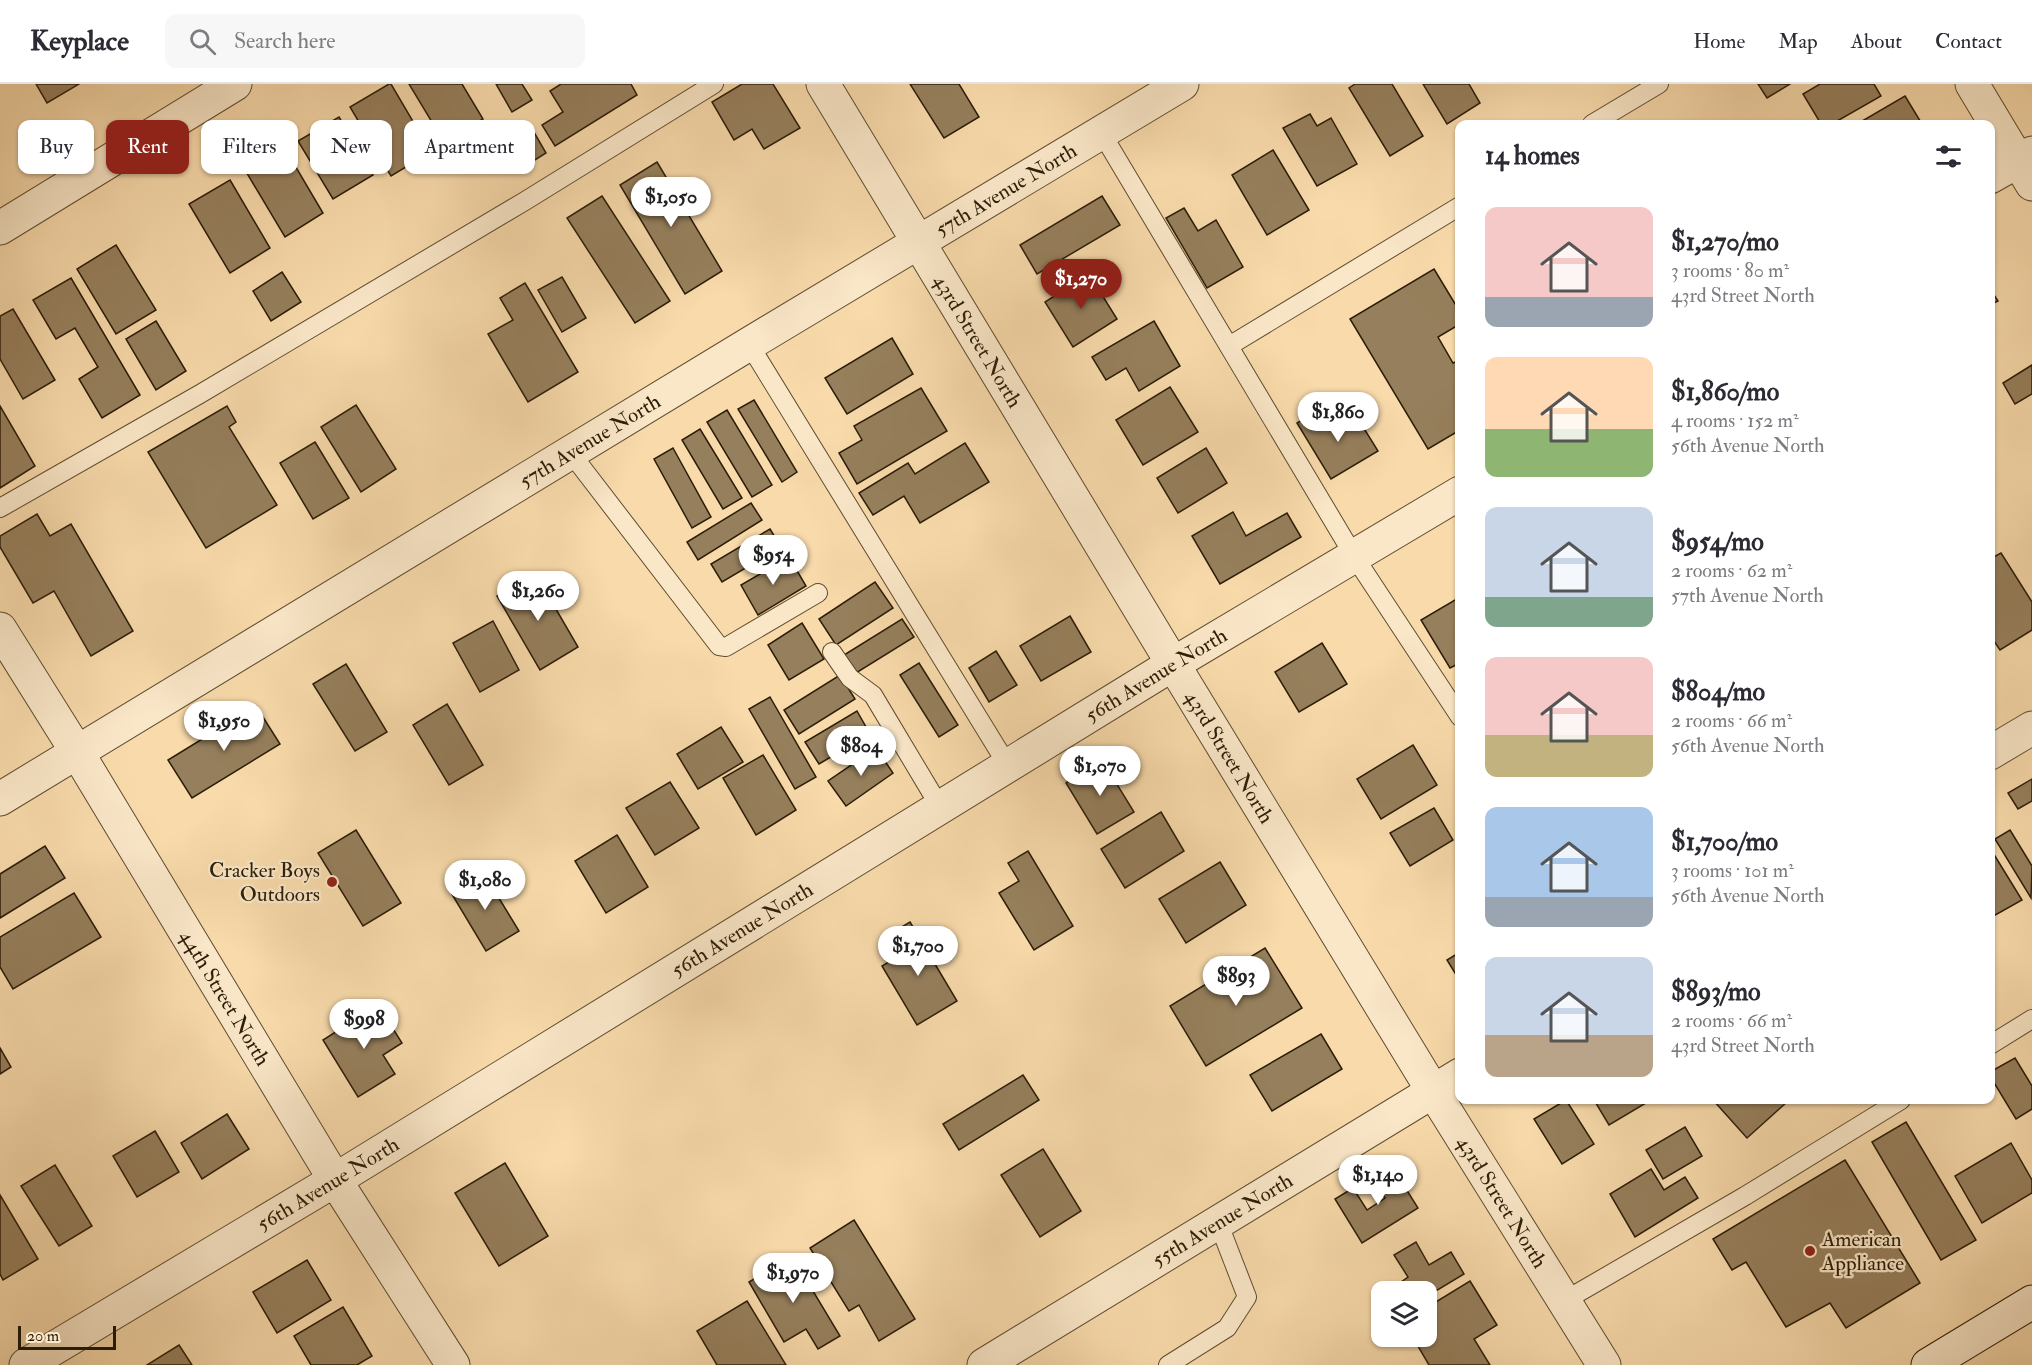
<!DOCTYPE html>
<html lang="en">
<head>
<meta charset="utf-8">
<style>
  :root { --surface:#fff; --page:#f7f7f7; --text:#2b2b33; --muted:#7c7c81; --line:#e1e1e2; --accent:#8f2418 }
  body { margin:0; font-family:"IM FELL Double Pica",serif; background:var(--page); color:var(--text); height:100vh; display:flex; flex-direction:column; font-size:22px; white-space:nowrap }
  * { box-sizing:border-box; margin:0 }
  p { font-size:20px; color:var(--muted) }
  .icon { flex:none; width:33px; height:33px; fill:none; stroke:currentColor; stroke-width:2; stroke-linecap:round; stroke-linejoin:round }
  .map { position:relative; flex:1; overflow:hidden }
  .sheet { position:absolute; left:1455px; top:36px; width:540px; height:984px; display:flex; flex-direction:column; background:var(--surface); border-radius:12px; box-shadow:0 2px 4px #0004 }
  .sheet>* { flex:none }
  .top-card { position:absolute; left:18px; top:36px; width:570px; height:54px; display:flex; gap:12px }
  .buttons { position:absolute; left:1371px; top:1197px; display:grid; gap:12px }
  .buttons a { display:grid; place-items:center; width:66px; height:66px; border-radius:12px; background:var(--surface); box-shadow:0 2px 4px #0004; font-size:30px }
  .scale { position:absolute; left:18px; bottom:15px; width:98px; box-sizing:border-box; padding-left:6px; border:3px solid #2c1d07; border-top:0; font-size:16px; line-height:21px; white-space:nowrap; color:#2c1d07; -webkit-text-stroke:4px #fae7c8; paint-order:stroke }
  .price { position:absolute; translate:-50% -51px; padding:0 14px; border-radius:21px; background:#fff; color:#222; font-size:20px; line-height:39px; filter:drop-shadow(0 2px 3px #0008) }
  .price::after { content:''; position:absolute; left:50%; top:36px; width:18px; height:14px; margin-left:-9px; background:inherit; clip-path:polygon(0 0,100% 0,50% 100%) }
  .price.current { background:var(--accent); color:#fff }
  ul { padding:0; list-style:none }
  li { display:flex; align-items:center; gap:18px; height:150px; padding:0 30px }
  li span { display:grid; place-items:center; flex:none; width:168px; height:120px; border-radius:12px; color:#555 }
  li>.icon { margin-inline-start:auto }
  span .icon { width:72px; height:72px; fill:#fffc; stroke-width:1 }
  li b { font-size:26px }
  h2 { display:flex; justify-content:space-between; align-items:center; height:72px; padding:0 30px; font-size:26px }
  .chip { padding:0 21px; border-radius:12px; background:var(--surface); box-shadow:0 2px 4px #0004; font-size:21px; line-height:54px }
  .chip.current { background:var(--accent); color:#fff }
  header { display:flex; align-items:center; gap:36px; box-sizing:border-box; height:84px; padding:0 30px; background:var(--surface); border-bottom:2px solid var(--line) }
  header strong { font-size:28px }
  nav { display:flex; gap:33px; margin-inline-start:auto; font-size:21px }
  .search { width:420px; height:54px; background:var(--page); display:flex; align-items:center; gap:15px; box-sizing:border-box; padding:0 21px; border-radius:12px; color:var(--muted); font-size:22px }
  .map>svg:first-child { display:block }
  .building { fill:#967f5c; stroke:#2c1d07; stroke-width:1.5 }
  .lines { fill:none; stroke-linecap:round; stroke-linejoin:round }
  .service-casing { stroke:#5f4c30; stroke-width:20 }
  .minor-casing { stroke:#5f4c30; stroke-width:35 }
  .tertiary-casing { stroke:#5f4c30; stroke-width:35 }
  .secondary-casing { stroke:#2c1d07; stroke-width:35 }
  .service { stroke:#fae7c8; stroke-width:18 }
  .minor { stroke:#fae7c8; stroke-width:33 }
  .tertiary { stroke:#fae7c8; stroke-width:33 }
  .secondary { stroke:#fae7c8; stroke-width:33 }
  .poi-dot { fill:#8f2418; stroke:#fae7c8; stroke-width:2 }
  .labels { text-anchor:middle; stroke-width:4.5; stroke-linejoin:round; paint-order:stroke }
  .street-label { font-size:21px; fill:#2c1d07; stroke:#fae7c8 }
  .poi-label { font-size:21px; fill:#2c1d07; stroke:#fae7c8; text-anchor:end }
</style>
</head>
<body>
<header>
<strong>Keyplace</strong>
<div class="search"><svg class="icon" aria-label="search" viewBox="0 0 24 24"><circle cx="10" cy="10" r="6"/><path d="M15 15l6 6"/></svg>Search here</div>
<nav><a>Home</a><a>Map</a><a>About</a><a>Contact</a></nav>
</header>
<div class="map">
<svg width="2032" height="1281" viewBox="0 0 2032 1281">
  <rect width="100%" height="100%" fill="#f8daab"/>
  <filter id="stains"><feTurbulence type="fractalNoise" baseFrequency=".00333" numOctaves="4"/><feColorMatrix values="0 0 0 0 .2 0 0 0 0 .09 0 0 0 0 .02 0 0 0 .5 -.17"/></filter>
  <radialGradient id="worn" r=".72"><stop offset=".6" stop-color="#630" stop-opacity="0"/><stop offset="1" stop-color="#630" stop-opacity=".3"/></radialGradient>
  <g class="building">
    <polygon points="36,0 79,0 47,19"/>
    <polygon points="389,0 391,0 431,68 391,92 350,23"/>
    <polygon points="409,0 462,0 483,35 444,58"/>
    <polygon points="496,0 522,0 532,16 512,28"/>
    <polygon points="561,0 631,0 637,11 555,62 542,41 563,28 550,7"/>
    <polygon points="742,0 773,0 800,44 764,65 752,45 734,56 712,18"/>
    <polygon points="910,0 959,0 979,33 944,54"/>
    <polygon points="1355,0 1392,0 1423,52 1390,72 1349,4"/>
    <polygon points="1423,0 1469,0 1480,19 1447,40"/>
    <polygon points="1758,0 1790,0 1767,14"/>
    <polygon points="1820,0 1874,0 1881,12 1832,40 1821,40 1803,10"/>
    <polygon points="1905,12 1922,40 1857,40"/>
    <polygon points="1310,30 1317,42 1331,34 1357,80 1317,102 1283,44"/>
    <polygon points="339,33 373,91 333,115 298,57"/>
    <polygon points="535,50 546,69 527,81 515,62"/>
    <polygon points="284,63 323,129 285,153 245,86"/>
    <polygon points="1273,66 1309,126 1267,151 1232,91"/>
    <polygon points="657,78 722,187 685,210 620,101"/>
    <polygon points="230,96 270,164 230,189 189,120"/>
    <polygon points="602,112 670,217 635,239 567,134"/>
    <polygon points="1102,112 1120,141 1037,190 1020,161"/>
    <polygon points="1184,124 1198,147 1216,136 1243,183 1207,204 1166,134"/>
    <polygon points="116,161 156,226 116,250 77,185"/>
    <polygon points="1434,185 1460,228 1460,240 1438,253 1453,279 1460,276 1460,346 1428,365 1350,235"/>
    <polygon points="282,188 301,218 271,237 253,207"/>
    <polygon points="1089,190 1117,235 1073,263 1045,218"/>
    <polygon points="562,193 586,234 562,248 538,206"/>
    <polygon points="71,194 140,311 102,334 79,295 98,283 75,244 56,255 33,216"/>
    <polygon points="525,199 578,288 528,318 488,250 513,236 500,214"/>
    <polygon points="1990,205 1998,217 1990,221"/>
    <polygon points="13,225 55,296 23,315 0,275 0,232"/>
    <polygon points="156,237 186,287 156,306 126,255"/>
    <polygon points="1154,237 1180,282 1139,307 1126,284 1106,296 1092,273"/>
    <polygon points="892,254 913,290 847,330 825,294"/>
    <polygon points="2032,281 2032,310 2015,320 2003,299"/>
    <polygon points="1170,303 1198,348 1143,381 1116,336"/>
    <polygon points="921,304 947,347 857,400 839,369 862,356 854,342"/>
    <polygon points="754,316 797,388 782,398 738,325"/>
    <polygon points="356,321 396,385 361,408 321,343"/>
    <polygon points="0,322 35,382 0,404"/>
    <polygon points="227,322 236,338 229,343 277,421 206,464 148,368"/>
    <polygon points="727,326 772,401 752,413 707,338"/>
    <polygon points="1316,328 1327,346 1355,330 1378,367 1331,395 1297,339"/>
    <polygon points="700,345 742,414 723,425 682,356"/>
    <polygon points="315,358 349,414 313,435 280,379"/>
    <polygon points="965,359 989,398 920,439 904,412 873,431 859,409 908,379 915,390"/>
    <polygon points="673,364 711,433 692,444 654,375"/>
    <polygon points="1206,364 1227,399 1178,429 1157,394"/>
    <polygon points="751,419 762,436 698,476 687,458"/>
    <polygon points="1233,428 1246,452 1287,429 1301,453 1220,500 1192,452"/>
    <polygon points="37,430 50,452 71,440 133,547 91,572 54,507 33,519 0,463 0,452"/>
    <polygon points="770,445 781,463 722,498 711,480"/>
    <polygon points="2001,469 2032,518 2032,546 2000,566 1990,551 1990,475"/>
    <polygon points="789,473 806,502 758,531 741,501"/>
    <polygon points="535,489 578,563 540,586 497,512"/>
    <polygon points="875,498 893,524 836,561 819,535"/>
    <polygon points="1460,513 1460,579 1450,584 1421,536"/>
    <polygon points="1070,532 1091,568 1041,597 1020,562"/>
    <polygon points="902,535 914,553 856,589 844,571"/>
    <polygon points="493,537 519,586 480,608 453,559"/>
    <polygon points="802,539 824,575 789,596 768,561"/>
    <polygon points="1322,559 1347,600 1299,628 1275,588"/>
    <polygon points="996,567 1017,601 989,618 969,584"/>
    <polygon points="919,579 958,641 939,653 900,591"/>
    <polygon points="346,580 387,648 355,667 313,600"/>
    <polygon points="840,591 855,615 799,650 784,626"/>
    <polygon points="770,613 816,693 795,705 749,625"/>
    <polygon points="447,620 483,681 449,701 413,641"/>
    <polygon points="256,622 280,660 192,714 168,676"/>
    <polygon points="857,627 870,650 819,680 805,658"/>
    <polygon points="721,643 743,678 698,705 677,670"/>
    <polygon points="1413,661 1437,701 1381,735 1357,695"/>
    <polygon points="876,664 893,689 846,722 828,697"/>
    <polygon points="763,671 796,726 756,751 723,694"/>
    <polygon points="1102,676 1134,728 1097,750 1066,699"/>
    <polygon points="2032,695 2032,717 2018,725 2008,709"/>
    <polygon points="670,698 699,744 655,771 626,724"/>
    <polygon points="1434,724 1453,756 1410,782 1390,749"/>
    <polygon points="1161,728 1184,767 1125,804 1101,765"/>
    <polygon points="356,746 401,819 363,842 318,769"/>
    <polygon points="2010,746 2032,782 2031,814 1995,755"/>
    <polygon points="617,751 648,803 606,829 575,777"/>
    <polygon points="45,762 65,794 0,834 0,790"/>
    <polygon points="1990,764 2022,816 1990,834"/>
    <polygon points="1028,767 1073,842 1034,866 999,809 1019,797 1008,779"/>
    <polygon points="1220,778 1246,821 1186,859 1159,815"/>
    <polygon points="483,788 519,847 486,867 450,807"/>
    <polygon points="74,809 101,853 13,905 0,883 0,853"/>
    <polygon points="910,838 957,917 917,941 882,882 902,870 890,850"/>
    <polygon points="1265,864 1302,924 1206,982 1170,922"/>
    <polygon points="1460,868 1460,897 1447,876"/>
    <polygon points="378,921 402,959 383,971 395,990 358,1013 323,956"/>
    <polygon points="1321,950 1342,985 1272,1027 1250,991"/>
    <polygon points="0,964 11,983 0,990"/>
    <polygon points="2015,974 2032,1002 2032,1025 2016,1035 1990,992 1990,988"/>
    <polygon points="1023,991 1039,1016 959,1066 943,1040"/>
    <polygon points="1566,1016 1594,1060 1562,1080 1534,1035"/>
    <polygon points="1594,1016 1651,1016 1609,1041"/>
    <polygon points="1713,1016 1785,1016 1787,1018 1747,1054"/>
    <polygon points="227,1030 249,1065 202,1095 181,1059"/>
    <polygon points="1906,1038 1976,1156 1941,1176 1872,1058"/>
    <polygon points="1685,1043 1702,1072 1663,1095 1646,1066"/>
    <polygon points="155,1047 179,1088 137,1113 113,1072"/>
    <polygon points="2011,1059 2032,1096 2032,1109 1982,1139 1955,1092"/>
    <polygon points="1043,1065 1081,1127 1040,1153 1001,1091"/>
    <polygon points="1845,1076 1920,1199 1846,1244 1830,1219 1786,1243 1746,1178 1732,1186 1713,1155"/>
    <polygon points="505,1079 548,1152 499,1182 455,1109"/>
    <polygon points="55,1081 92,1142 59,1162 21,1102"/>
    <polygon points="1391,1081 1418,1124 1362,1159 1335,1115 1353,1104 1367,1126 1385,1114 1372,1092"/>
    <polygon points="1651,1085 1664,1106 1685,1093 1698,1114 1635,1153 1610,1110"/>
    <polygon points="0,1111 38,1175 3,1196 0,1190"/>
    <polygon points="854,1136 915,1235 879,1257 859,1221 849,1227 810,1164"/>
    <polygon points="1416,1158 1429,1181 1451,1168 1464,1190 1426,1213 1426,1208 1387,1208 1408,1193 1394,1171"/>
    <polygon points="792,1172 840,1252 818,1265 806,1245 784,1258 749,1198"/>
    <polygon points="307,1176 331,1216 277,1249 253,1208"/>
    <polygon points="1470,1197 1497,1241 1474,1255 1490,1281 1429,1281 1412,1252 1426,1252 1426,1224"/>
    <polygon points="747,1217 786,1281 717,1281 697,1247"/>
    <polygon points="343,1223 372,1272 357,1281 311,1281 294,1252"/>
    <polygon points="179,1261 192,1281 147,1281"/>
  </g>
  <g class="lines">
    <defs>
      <g id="service">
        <polyline points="1592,40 1659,0"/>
        <polyline points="1101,48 1354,472 1460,633"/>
        <polyline points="749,260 1008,682"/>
        <polyline points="1229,262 1460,122"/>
        <polyline points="570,368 719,562 726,563 818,509"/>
        <polyline points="0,424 200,310 525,117 714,0"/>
        <polyline points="832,568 850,594 873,611 940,723"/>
        <polyline points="1990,961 2032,935"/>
        <polyline points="1564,1217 1745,1112 1901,1016"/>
        <polyline points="1168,1281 1227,1244 1247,1213 1218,1138"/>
      </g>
      <g id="minor">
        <path id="s1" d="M823,0L1173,580L1433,1007L1604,1281"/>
        <polyline points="1972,0 2032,100"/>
        <polyline points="1990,93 2032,69"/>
        <path id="s2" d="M0,545L77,668L335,1096L453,1281"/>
        <polyline points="1990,669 2032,644"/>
        <path id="s3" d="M0,715L749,260L1182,0"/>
        <path id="s4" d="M26,1281L335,1096L1173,580L1460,409"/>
        <path id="s5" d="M984,1281L1460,991"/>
      </g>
      <polyline id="tertiary" points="0,144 235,0"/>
      <polyline id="secondary" points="1928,1281 2032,1218"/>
    </defs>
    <use href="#service" class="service-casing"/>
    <use href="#minor" class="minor-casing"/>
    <use href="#tertiary" class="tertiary-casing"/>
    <use href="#secondary" class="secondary-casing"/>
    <use href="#service" class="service"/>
    <use href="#minor" class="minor"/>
    <use href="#tertiary" class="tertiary"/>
    <use href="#secondary" class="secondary"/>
  </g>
  <g class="poi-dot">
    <circle cx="332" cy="798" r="6"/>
    <circle cx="1810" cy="1167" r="6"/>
  </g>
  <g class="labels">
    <g class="street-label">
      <text dy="7" stroke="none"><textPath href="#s3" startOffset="1176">57th Avenue North</textPath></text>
      <text dy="7" stroke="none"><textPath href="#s1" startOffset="300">43rd Street North</textPath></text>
      <text dy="7" stroke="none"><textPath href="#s3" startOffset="690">57th Avenue North</textPath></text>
      <text dy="7" stroke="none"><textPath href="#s4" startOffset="1324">56th Avenue North</textPath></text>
      <text dy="7" stroke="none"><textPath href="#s1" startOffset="786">43rd Street North</textPath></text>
      <text dy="7" stroke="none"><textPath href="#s4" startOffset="838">56th Avenue North</textPath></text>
      <text dy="7" stroke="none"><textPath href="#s2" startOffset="432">44th Street North</textPath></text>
      <text dy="7" stroke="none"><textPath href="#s4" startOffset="352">56th Avenue North</textPath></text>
      <text dy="7" stroke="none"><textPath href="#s1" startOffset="1308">43rd Street North</textPath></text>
      <text dy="7" stroke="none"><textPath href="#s5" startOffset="279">55th Avenue North</textPath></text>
    </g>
    <g class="poi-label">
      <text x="320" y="793">Cracker Boys<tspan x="320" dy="24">Outdoors</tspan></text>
      <text x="1822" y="1162" text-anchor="start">American<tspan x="1822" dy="24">Appliance</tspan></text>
    </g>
  </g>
  <rect width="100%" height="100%" filter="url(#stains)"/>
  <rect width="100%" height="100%" fill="url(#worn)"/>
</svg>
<div class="buttons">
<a><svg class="icon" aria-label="layers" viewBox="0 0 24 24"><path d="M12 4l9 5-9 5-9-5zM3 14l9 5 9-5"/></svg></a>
</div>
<div class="scale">20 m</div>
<b class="price" style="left:671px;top:144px">$1,050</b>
<b class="price current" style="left:1081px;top:226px">$1,270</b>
<b class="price" style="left:1338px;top:359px">$1,860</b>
<b class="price" style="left:773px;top:502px">$954</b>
<b class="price" style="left:538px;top:538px">$1,260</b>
<b class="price" style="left:224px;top:668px">$1,950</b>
<b class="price" style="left:861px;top:693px">$804</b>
<b class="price" style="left:1100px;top:713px">$1,070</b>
<b class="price" style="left:485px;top:827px">$1,080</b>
<b class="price" style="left:918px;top:893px">$1,700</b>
<b class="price" style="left:1236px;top:923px">$893</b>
<b class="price" style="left:364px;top:966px">$998</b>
<b class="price" style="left:1378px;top:1122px">$1,140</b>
<b class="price" style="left:793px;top:1220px">$1,970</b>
<div class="top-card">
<a class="chip">Buy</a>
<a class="chip current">Rent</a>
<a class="chip">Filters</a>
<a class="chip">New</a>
<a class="chip">Apartment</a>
</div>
<section class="sheet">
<h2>14 homes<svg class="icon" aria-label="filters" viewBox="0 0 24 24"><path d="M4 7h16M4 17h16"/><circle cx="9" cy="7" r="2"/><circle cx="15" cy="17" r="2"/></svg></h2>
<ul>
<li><span style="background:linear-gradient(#f6c9c9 75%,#9aa5b1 0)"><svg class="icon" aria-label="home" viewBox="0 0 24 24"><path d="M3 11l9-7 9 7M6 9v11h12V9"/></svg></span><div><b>$1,270/mo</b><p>3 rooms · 80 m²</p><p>43rd Street North</p></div></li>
<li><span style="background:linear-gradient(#ffd9b3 60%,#8fb573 0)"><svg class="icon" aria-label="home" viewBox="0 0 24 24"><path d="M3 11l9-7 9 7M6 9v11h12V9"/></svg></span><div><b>$1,860/mo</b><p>4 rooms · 152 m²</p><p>56th Avenue North</p></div></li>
<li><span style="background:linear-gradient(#c9d6e8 75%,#7fa58c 0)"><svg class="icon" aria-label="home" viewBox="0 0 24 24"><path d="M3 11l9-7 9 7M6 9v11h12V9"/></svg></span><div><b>$954/mo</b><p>2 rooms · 62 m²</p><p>57th Avenue North</p></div></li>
<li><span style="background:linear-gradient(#f6c9c9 65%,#c2b280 0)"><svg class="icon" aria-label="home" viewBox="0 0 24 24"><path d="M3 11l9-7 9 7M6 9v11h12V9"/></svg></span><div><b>$804/mo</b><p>2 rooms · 66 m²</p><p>56th Avenue North</p></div></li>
<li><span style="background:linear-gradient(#a9c7e8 75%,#9aa5b1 0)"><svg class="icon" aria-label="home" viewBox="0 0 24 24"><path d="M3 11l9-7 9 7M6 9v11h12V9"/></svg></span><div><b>$1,700/mo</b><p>3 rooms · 101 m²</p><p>56th Avenue North</p></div></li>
<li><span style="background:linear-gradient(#c9d6e8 65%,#b9a48a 0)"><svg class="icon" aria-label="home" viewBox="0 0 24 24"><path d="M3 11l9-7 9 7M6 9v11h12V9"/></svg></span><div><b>$893/mo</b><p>2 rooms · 66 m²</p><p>43rd Street North</p></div></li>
</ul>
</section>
</div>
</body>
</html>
